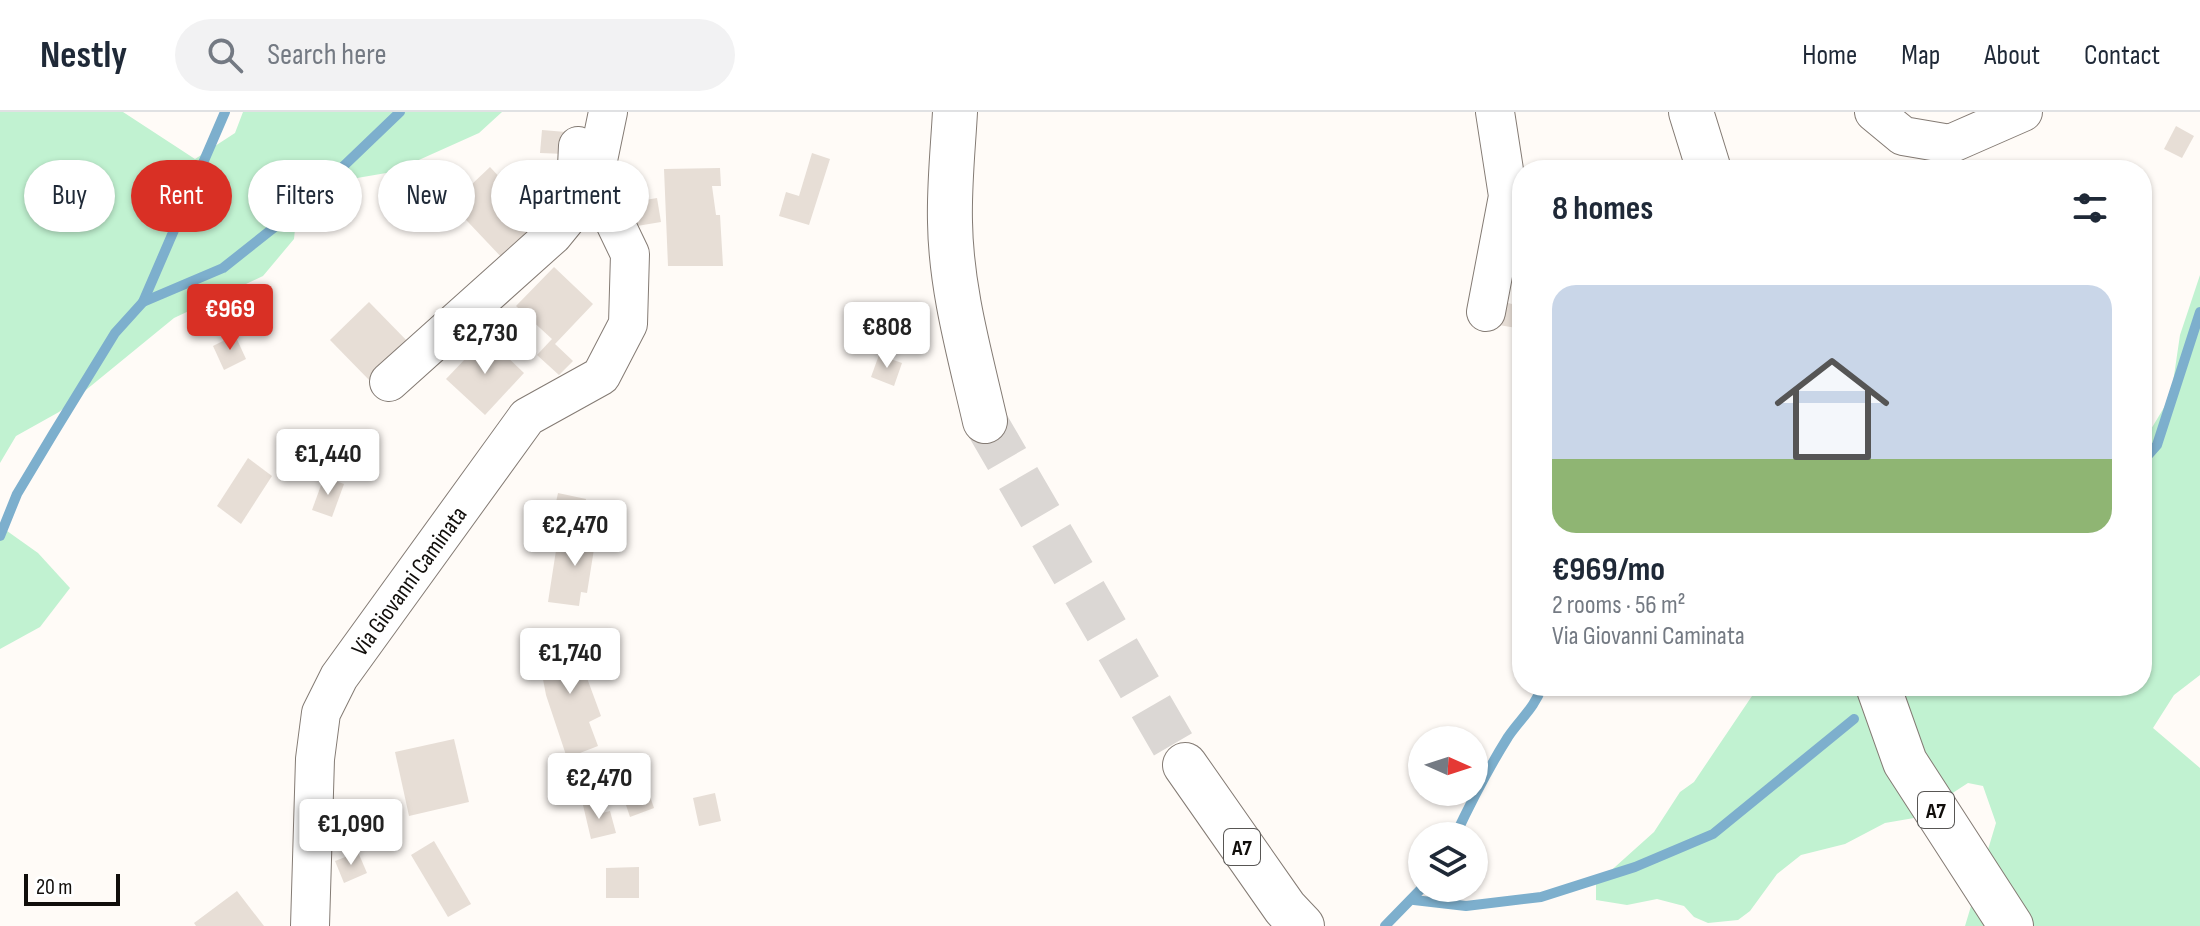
<!DOCTYPE html>
<html lang="en">
<head>
<meta charset="utf-8">
<style>
  :root { --surface:#fff; --page:#f2f2f3; --text:#1f2937; --muted:#747a83; --line:#e0e1e3; --accent:#d93025 }
  body { margin:0; font-family:"Sofia Sans Condensed",sans-serif; background:var(--page); color:var(--text); height:100vh; display:flex; flex-direction:column; font-size:30px; white-space:nowrap }
  * { box-sizing:border-box; margin:0 }
  p { font-size:26px; color:var(--muted) }
  .icon { flex:none; width:44px; height:44px; fill:none; stroke:currentColor; stroke-width:2; stroke-linecap:round; stroke-linejoin:round }
  .map { position:relative; flex:1; overflow:hidden }
  .side { position:absolute; left:1512px; top:48px; width:640px; height:536px; display:flex; flex-direction:column; background:var(--surface); border-radius:32px; box-shadow:0 2px 6px #0004 }
  .side>* { flex:none }
  .top-card { position:absolute; left:24px; top:48px; width:760px; height:72px; display:flex; gap:16px }
  .needle { width:52px; rotate:93deg }
  .fabs { position:absolute; left:1408px; top:614px; display:grid; gap:16px }
  .fabs a { display:grid; place-items:center; width:80px; height:80px; border-radius:50%; background:var(--surface); box-shadow:0 2px 6px #0004; font-size:40px }
  .scale { position:absolute; left:24px; bottom:20px; width:96px; box-sizing:border-box; padding-left:8px; border:4px solid #110e0b; border-top:0; font-size:22px; line-height:28px; white-space:nowrap; color:#110e0b; -webkit-text-stroke:6px #fff; paint-order:stroke }
  .price { position:absolute; translate:-50% -68px; padding:0 18px; border-radius:8px; background:#fff; color:#222; font-size:26px; line-height:52px; filter:drop-shadow(0 2px 4px #0008) }
  .price::after { content:''; position:absolute; left:50%; top:48px; width:24px; height:18px; margin-left:-12px; background:inherit; clip-path:polygon(0 0,100% 0,50% 100%) }
  .price.selected { background:var(--accent); color:#fff }
  ul { padding:0; list-style:none }
  li { display:grid; align-content:center; gap:16px; height:424px; padding:0 40px }
  li span { display:grid; place-items:center; height:248px; border-radius:24px; color:#555 }
  li>.icon { margin-inline-start:auto }
  span .icon { width:144px; height:144px; fill:#fffc; stroke-width:1 }
  li b { font-size:34px }
  h2 { display:flex; justify-content:space-between; align-items:center; height:96px; padding:0 40px; font-size:34px }
  .chip { padding:0 28px; border-radius:36px; background:var(--surface); box-shadow:0 2px 6px #0004; font-size:28px; line-height:72px }
  .chip.selected { background:var(--accent); color:#fff }
  header { display:flex; align-items:center; gap:48px; box-sizing:border-box; height:112px; padding:0 40px; background:var(--surface); border-bottom:2px solid var(--line) }
  header strong { font-size:38px }
  nav { display:flex; gap:44px; margin-inline-start:auto; font-size:28px }
  .search { width:560px; height:72px; background:var(--page); display:flex; align-items:center; gap:20px; box-sizing:border-box; padding:0 28px; border-radius:44px; color:var(--muted); font-size:30px }
  .map>svg:first-child { display:block }
  .green { fill:#c1f2d1 }
  .lines { fill:none; stroke-linecap:round; stroke-linejoin:round }
  .stream { stroke:#7dafcd; stroke-width:10 }
  .building { fill:#e7ded6 }
  .highway-tunnel { stroke:#dbd7d4; stroke-width:44; stroke-dasharray:44 22; stroke-linecap:butt }
  .minor-casing { stroke:#847b74; stroke-width:40 }
  .highway-casing { stroke:#847b74; stroke-width:46 }
  .minor { stroke:#fff; stroke-width:38 }
  .highway { stroke:#fff; stroke-width:44 }
  .labels { text-anchor:middle; stroke-width:7; stroke-linejoin:round; paint-order:stroke }
  .shield { fill:#fff; stroke:#585654; stroke-width:2 }
  .shield-label { font-size:22px; font-weight:bold; fill:#110e0b }
  .street-label { font-size:24px; fill:#110e0b; stroke:#fff }
</style>
</head>
<body>
<header>
<strong>Nestly</strong>
<div class="search"><svg class="icon" aria-label="search" viewBox="0 0 24 24"><circle cx="10" cy="10" r="6"/><path d="M15 15l6 6"/></svg>Search here</div>
<nav><a>Home</a><a>Map</a><a>About</a><a>Contact</a></nav>
</header>
<div class="map">
<svg width="2200" height="814" viewBox="0 0 2200 814">
  <rect width="100%" height="100%" fill="#fffbf7"/>
  <g class="green">
    <polygon points="0,0 123,0 195,47 235,21 243,0 502,0 479,21 392,60 299,76 294,127 263,164 174,206 59,300 16,324 0,351"/>
    <polygon points="2200,163 2200,563 2174,583 2153,616 2200,656 2200,814 1965,814 1996,711 1983,674 1968,671 1914,706 1885,711 1845,732 1801,743 1777,762 1750,799 1738,808 1708,811 1694,805 1684,794 1657,787 1627,793 1596,788 1596,772 1654,720 1680,680 1694,670 1756,578 1771,574 2142,574 2142,332 2171,284 2180,223"/>
    <polygon points="0,414 38,441 70,476 40,515 0,537"/>
  </g>
  <g class="lines">
    <g class="stream">
      <polyline points="143,190 225,0"/>
      <polyline points="2142,350 2157,333 2200,200"/>
      <polyline points="0,424 17,382 53,322 115,221 143,190 223,156 305,91 400,0"/>
      <path d="M1455,724C1471,690 1488,657 1508,625C1520,607 1535,596 1542,574"/>
      <polyline points="1414,788 1466,794 1541,785 1635,755 1713,722 1854,607"/>
      <polyline points="1385,814 1422,776"/>
    </g>
  </g>
  <g class="building">
    <polygon points="2176,14 2194,24 2182,46 2164,37"/>
    <polygon points="542,18 566,20 565,42 540,41"/>
    <polygon points="812,41 830,47 809,113 779,104 786,80 799,84"/>
    <polygon points="490,55 543,111 504,148 451,92"/>
    <polygon points="720,56 721,74 712,74 716,103 720,103 723,154 668,154 664,57"/>
    <polygon points="657,86 661,110 637,114 634,90"/>
    <polygon points="554,155 593,192 555,232 573,249 559,263 537,243 552,227 516,194"/>
    <polygon points="1521,168 1522,217 1499,213 1504,190 1516,193"/>
    <polygon points="369,190 411,233 372,271 330,228"/>
    <polygon points="235,223 246,247 224,258 213,234"/>
    <polygon points="486,225 524,261 485,303 446,267"/>
    <polygon points="879,243 902,251 894,274 871,265"/>
    <polygon points="248,346 272,364 241,412 217,394"/>
    <polygon points="324,365 344,372 332,405 312,398"/>
    <polygon points="558,381 586,387 582,409 553,404"/>
    <polygon points="589,411 607,414 603,438 594,437 587,481 581,480 579,494 548,490 557,432 585,436"/>
    <polygon points="583,528 587,566 601,604 589,610 598,634 567,646 546,583 538,541"/>
    <polygon points="454,627 469,690 409,704 395,640"/>
    <polygon points="642,661 654,696 630,705 618,669"/>
    <polygon points="715,681 721,709 699,714 693,686"/>
    <polygon points="599,689 602,701 610,699 616,721 591,727 583,693"/>
    <polygon points="434,729 471,792 448,805 411,743"/>
    <polygon points="358,740 367,761 344,771 335,749"/>
    <polygon points="639,755 639,786 606,786 606,756"/>
    <polygon points="237,779 264,814 196,814 194,811"/>
  </g>
  <g class="lines">
    <polyline class="highway-tunnel" points="985,309 1185,653"/>
    <defs>
      <g id="minor">
        <polyline points="1874,0 1903,24 1950,32 2023,0"/>
        <polyline points="1486,200 1508,84 1495,0"/>
        <polyline points="389,270 553,123 575,96 578,34"/>
        <polyline points="310,814 315,647 321,601 339,565 527,305 601,264 628,212 630,142 605,90 597,53 608,0"/>
      </g>
      <g id="highway">
        <path d="M955,0C953,36 949,74 950,110C951,178 970,243 985,309"/>
        <polyline points="1691,0 1709,58"/>
        <polyline points="1878,574 1905,650 2011,814"/>
        <polyline points="1185,653 1285,796 1302,814"/>
      </g>
    </defs>
    <use href="#minor" class="minor-casing"/>
    <use href="#highway" class="highway-casing"/>
    <use href="#minor" class="minor"/>
    <use href="#highway" class="highway"/>
  </g>
  <g class="labels">
    <g class="shield">
      <rect x="1918" y="680" width="36" height="36" rx="6"/>
      <rect x="1224" y="717" width="36" height="36" rx="6"/>
    </g>
    <g class="shield-label">
      <text x="1936" y="706">A7</text>
      <text x="1242" y="743">A7</text>
    </g>
    <g class="street-label">
      <text transform="translate(409 469) rotate(-54)" y="8">Via Giovanni Caminata</text>
    </g>
  </g>
</svg>
<div class="fabs">
<a><svg class="needle" viewBox="-14 -14 28 28"><path d="M0-13l5 13h-10z" fill="#e53935"/><path d="M0 13l5-13h-10z" fill="#747a83"/></svg></a>
<a><svg class="icon" aria-label="layers" viewBox="0 0 24 24"><path d="M12 4l9 5-9 5-9-5zM3 14l9 5 9-5"/></svg></a>
</div>
<div class="scale">20 m</div>
<b class="price selected" style="left:230px;top:240px">€969</b>
<b class="price" style="left:887px;top:258px">€808</b>
<b class="price" style="left:485px;top:264px">€2,730</b>
<b class="price" style="left:328px;top:385px">€1,440</b>
<b class="price" style="left:575px;top:456px">€2,470</b>
<b class="price" style="left:570px;top:584px">€1,740</b>
<b class="price" style="left:599px;top:709px">€2,470</b>
<b class="price" style="left:351px;top:755px">€1,090</b>
<div class="top-card">
<a class="chip">Buy</a>
<a class="chip selected">Rent</a>
<a class="chip">Filters</a>
<a class="chip">New</a>
<a class="chip">Apartment</a>
</div>
<section class="side">
<h2>8 homes<svg class="icon" aria-label="filters" viewBox="0 0 24 24"><path d="M4 7h16M4 17h16"/><circle cx="9" cy="7" r="2"/><circle cx="15" cy="17" r="2"/></svg></h2>
<ul>
<li><span style="background:linear-gradient(#c9d6e8 70%,#8fb573 0)"><svg class="icon" aria-label="home" viewBox="0 0 24 24"><path d="M3 11l9-7 9 7M6 9v11h12V9"/></svg></span><div><b>€969/mo</b><p>2 rooms · 56 m²</p><p>Via Giovanni Caminata</p></div></li>
</ul>
</section>
</div>
</body>
</html>
